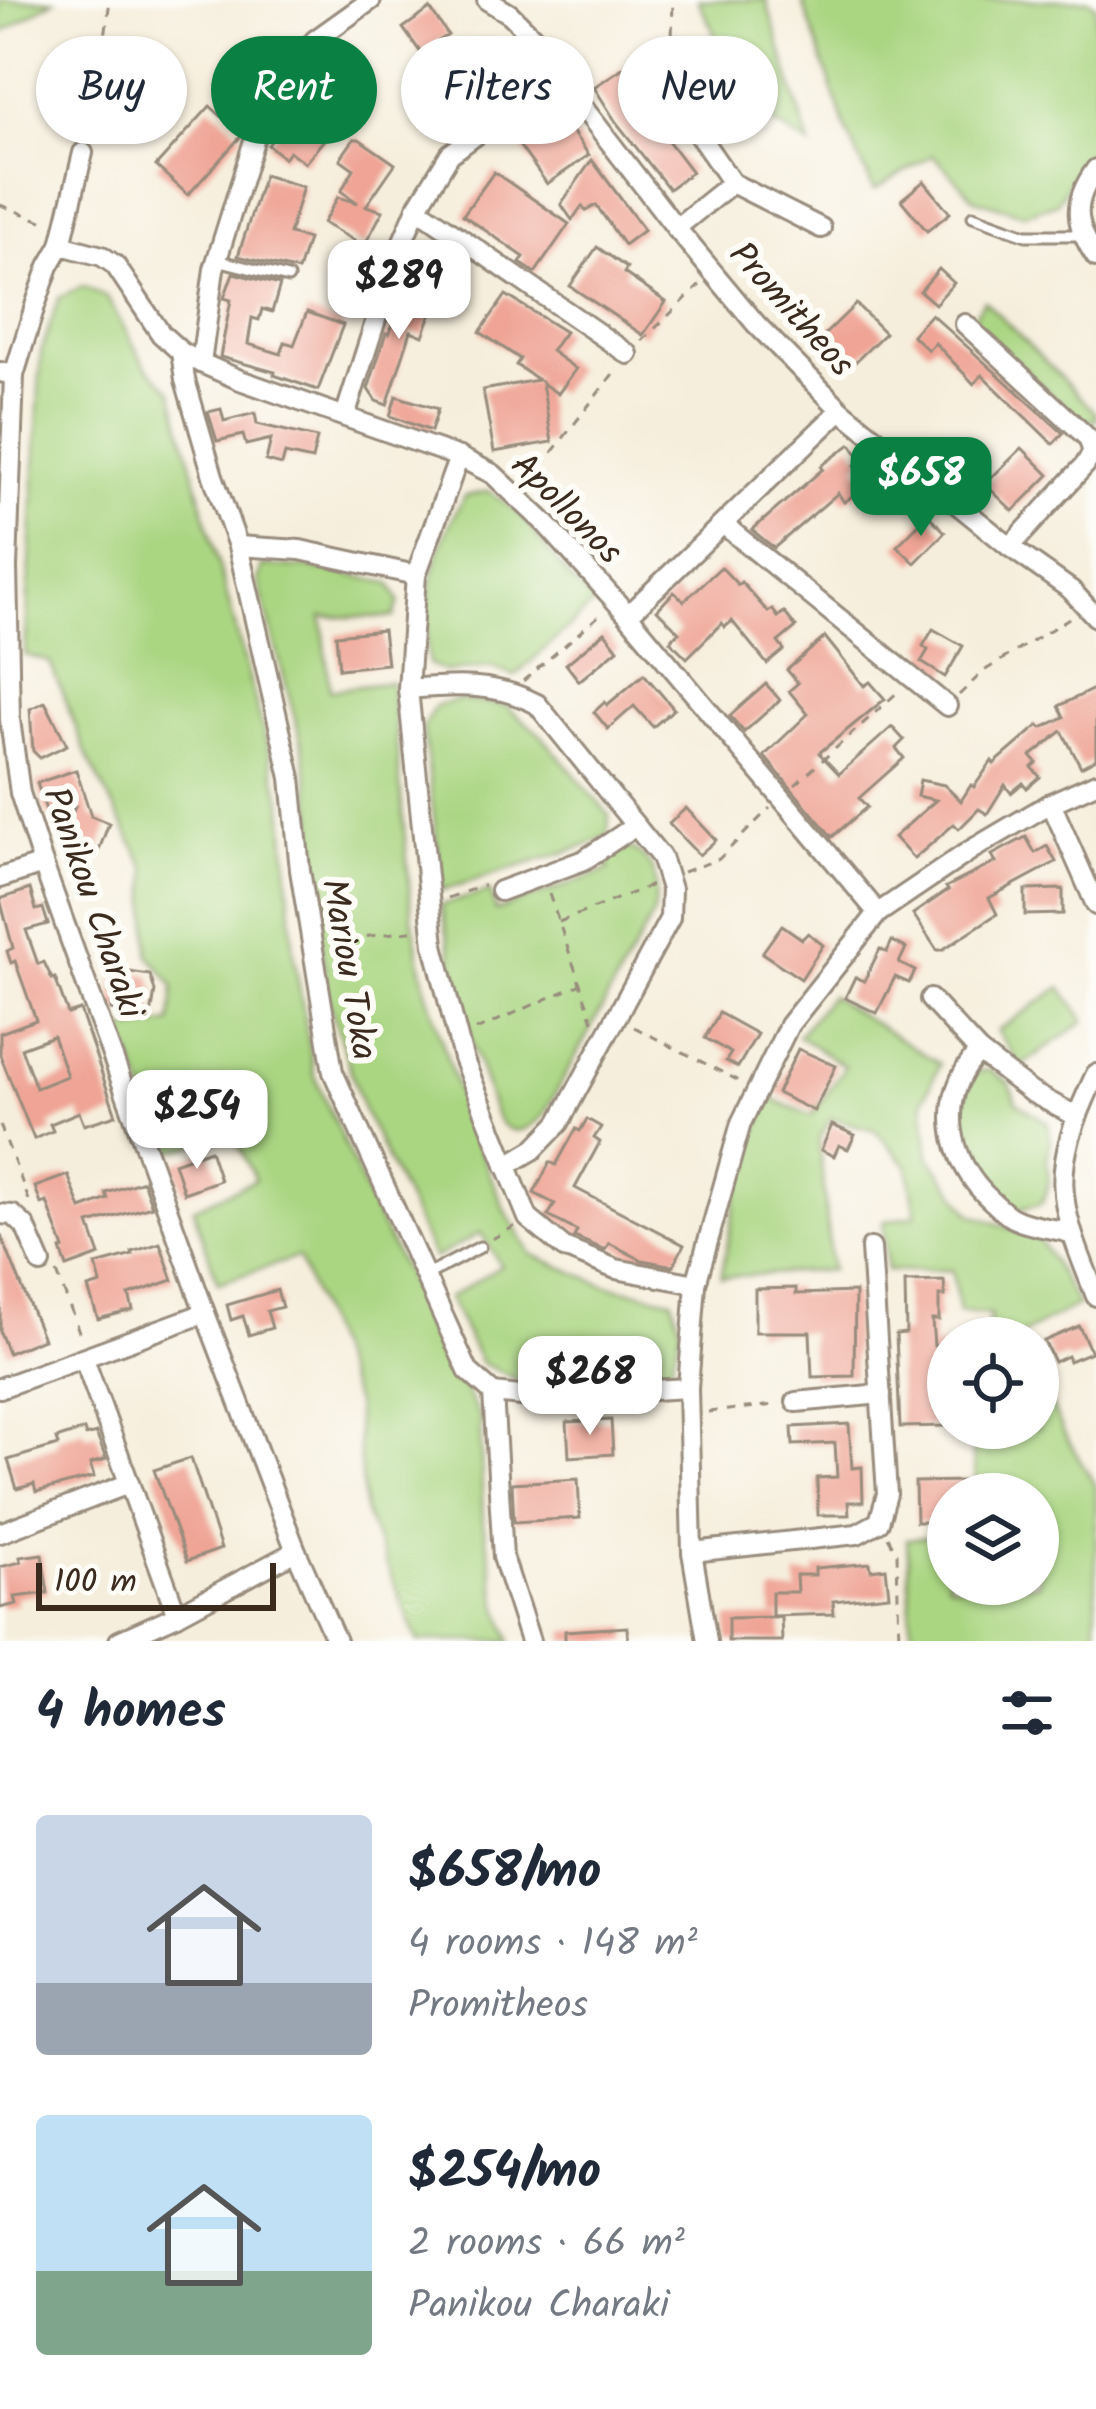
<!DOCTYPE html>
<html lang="en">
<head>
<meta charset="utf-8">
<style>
  :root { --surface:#fff; --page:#f2f2f3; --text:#1f2937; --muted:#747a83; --accent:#0b8043 }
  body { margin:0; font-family:Kalam,sans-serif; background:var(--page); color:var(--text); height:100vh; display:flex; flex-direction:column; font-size:45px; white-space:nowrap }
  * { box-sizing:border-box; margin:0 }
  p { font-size:39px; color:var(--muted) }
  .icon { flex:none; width:66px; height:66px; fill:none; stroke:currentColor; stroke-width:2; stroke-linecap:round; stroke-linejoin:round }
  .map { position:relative; height:1641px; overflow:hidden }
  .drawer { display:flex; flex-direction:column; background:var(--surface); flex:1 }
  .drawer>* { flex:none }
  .guide { position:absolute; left:36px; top:36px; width:1026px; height:108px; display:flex; gap:24px }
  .controls { position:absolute; left:927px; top:1317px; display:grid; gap:24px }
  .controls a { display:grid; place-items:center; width:132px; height:132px; border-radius:50%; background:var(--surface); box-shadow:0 3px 9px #0004; font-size:60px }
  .scale { position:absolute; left:36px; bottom:30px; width:240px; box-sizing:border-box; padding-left:12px; border:6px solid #3b2a1e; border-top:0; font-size:33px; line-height:42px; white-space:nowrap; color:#3b2a1e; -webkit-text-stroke:9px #fdfcf7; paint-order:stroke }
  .price { position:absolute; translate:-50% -102px; padding:0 27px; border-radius:24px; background:#fff; color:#222; font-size:39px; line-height:78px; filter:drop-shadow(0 3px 6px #0008) }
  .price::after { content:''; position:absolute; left:50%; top:72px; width:36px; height:27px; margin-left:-18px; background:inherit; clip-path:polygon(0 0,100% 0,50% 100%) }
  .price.selected { background:var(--accent); color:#fff }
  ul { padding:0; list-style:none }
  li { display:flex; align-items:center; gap:36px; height:300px; padding:0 36px }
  li span { display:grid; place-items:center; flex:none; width:336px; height:240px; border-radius:12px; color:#555 }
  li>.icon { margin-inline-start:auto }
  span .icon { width:144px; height:144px; fill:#fffc; stroke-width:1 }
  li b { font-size:51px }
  h2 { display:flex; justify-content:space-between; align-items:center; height:144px; padding:0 36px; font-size:51px }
  .tag { padding:0 42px; border-radius:54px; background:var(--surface); box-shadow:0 3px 9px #0004; font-size:42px; line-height:108px }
  .tag.selected { background:var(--accent); color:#fff }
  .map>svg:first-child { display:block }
  .green { fill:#aad682; stroke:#728050; stroke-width:3 }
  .building { fill:#efa495; fill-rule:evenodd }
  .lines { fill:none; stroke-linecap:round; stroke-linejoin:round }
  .lane-casing { stroke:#988c7d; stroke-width:15 }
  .street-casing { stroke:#988c7d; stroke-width:24 }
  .path { stroke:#988c7d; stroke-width:3; stroke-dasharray:9 9; stroke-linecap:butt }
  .lane { stroke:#fff; stroke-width:9 }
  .street { stroke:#fff; stroke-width:18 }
  .labels { text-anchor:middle; stroke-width:12; stroke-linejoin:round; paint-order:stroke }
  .street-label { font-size:36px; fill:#3b2a1e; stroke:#fdfcf7 }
</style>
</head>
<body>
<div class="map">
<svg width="1096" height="1641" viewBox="0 0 1096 1641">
  <rect width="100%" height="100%" fill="#fdfcf7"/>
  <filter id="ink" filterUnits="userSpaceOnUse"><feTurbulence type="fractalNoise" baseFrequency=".00833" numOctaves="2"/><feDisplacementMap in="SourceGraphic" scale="24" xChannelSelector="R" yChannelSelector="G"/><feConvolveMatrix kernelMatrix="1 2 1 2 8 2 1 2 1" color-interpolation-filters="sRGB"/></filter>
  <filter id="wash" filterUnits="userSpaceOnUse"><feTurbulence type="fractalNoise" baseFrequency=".004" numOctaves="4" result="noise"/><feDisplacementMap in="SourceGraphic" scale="48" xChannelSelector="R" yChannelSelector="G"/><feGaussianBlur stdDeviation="2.7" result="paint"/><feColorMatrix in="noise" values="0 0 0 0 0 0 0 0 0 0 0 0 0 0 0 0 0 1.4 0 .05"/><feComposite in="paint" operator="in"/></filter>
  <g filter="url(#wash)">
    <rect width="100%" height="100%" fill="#f6eedc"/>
    <g class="green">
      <polygon points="0,0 54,0 0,34"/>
      <polygon points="698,0 766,0 810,146 752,110"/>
      <polygon points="802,0 1089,0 1096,5 1096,151 1079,166 1057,203 1024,214 975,199 933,155 874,190 847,132"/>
      <polygon points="83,286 107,298 145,365 172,391 283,805 294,956 314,1074 374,1212 480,1419 483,1523 499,1607 511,1641 418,1641 364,1511 355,1403 298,1257 218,1283 193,1208 255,1180 234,1135 167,1152 122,1031 171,1023 174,986 149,955 147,870 88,758 50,662 25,655 41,352 59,298"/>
      <polygon points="984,300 1096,413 1096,421 1085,419 1082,423 972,320"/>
      <path d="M489,491L518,513L571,580L594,604L515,676L491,667L446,672L429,664C421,608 434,544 465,496Z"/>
      <polygon points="262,566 313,568 390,583 399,601 394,617 322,617 330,690 391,682 412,917 426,990 466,1118 505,1210 531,1254 604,1285 672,1299 681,1329 669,1373 631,1379 527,1384 481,1363 448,1298 501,1266 481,1233 434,1258 362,1107 328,998 316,897 314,817 304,752 258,581"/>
      <polygon points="459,700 506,706 541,735 609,815 608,835 585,846 443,890 423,727 435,706"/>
      <path d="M629,848C658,860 659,888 653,915L543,1116C525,1135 505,1137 494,1112L468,1031L441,905L490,891L496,911L609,870L607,864L612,853Z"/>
      <polygon points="1061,987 1085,1021 1021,1066 997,1031"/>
      <polygon points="830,996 940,1064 923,1101 929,1156 971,1214 1039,1239 1078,1305 1021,1335 1022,1338 983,1338 991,1315 959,1312 952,1270 887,1271 883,1222 916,1215 908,1166 875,1130 831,1118 819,1139 831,1270 721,1277 741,1172 770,1098 812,1116 845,1066 798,1036"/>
      <polygon points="990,1070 1010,1084 1016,1102 1048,1123 1051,1141 1047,1159 1049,1182 1042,1203 1017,1210 991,1189 975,1160 964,1127 961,1093 973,1072"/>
      <polygon points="1038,1375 1064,1433 1096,1487 1096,1641 912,1641 907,1539 948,1535 948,1584 1038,1584 1038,1494 978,1494 970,1428 1038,1428"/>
    </g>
    <g id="blocks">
      <g class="building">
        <polygon points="430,9 448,35 421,53 403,28"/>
        <polygon points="336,61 365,86 350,105 343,98 315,127 327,136 305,163 289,151 284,158 268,145 301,102 299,100"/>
        <polygon points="453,62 483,104 458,122 428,80"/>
        <polygon points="624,67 641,91 638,93 658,118 653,121 692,172 669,189 616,122 594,87"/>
        <polygon points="210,106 242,135 188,195 156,166"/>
        <polygon points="557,111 589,155 547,184 516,141"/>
        <polygon points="354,139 359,139 395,164 366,206 383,211 364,246 323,223 338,197 358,203 341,191 354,169 340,159"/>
        <polygon points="592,160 644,230 624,245 596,205 586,211 582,206 572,220 561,204"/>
        <polygon points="494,172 569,224 535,273 520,263 524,257 463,215"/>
        <polygon points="264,175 303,187 289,234 308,239 298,271 238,256"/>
        <polygon points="924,181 950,213 927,231 901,200"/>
        <polygon points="597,247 627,268 624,273 666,302 643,335 570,286"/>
        <polygon points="939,269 954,283 935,304 920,291"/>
        <polygon points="233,273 280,285 272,312 262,309 259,320 252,318 248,344 281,354 285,342 294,345 307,312 343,325 318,390 274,375 275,372 220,357 231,300 224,298"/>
        <polygon points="406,289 436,300 423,336 411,331 387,405 376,401 368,389 386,333 389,334"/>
        <polygon points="506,295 565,332 551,351 576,369 558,394 542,383 552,442 494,452 483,390 538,380 516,365 520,359 480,332"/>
        <polygon points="856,304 885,333 850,367 821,338"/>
        <polygon points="931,314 1063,433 1053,444 982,375 974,384 935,343 928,350 912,335"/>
        <polygon points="396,396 438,409 431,431 390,416"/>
        <polygon points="221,409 224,421 255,413 257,424 317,438 312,460 285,454 282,465 266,461 271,439 246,445 243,435 217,441 208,412"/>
        <polygon points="851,444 862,460 855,465 869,484 844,502 838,493 774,548 752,530 823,469 821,466"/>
        <polygon points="1022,448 1049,475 1013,511 985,484"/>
        <polygon points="928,515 945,532 915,563 897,546"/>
        <polygon points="721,567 738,585 741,582 768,612 772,609 778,617 784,612 796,627 778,642 784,650 767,664 732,621 725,627 722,623 687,658 670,641 679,632 657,610 674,592 684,601"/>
        <polygon points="933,629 963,646 945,677 921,662 928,650 923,646"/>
        <polygon points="383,630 387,664 339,669 336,635"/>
        <polygon points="605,632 618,649 579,681 566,664"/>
        <polygon points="825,637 864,686 870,682 885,699 819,753 839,774 892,727 904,740 896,748 904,758 859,798 867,807 832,837 764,756 808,714 789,691 798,683 787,670"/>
        <polygon points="644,674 674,709 653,727 634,706 608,729 594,712 605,702 607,705"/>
        <polygon points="766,684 780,700 744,732 730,716"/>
        <polygon points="1096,688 1096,759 1081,767 1062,731 1031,756 1037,763 1032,767 1040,777 1027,788 1023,783 1011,793 1005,785 987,814 979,809 959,829 954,824 914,859 894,837 936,800 917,796 920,780 944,785 961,801 971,785 974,787 992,761 994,764 1039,725 1042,728 1064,717 1059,706"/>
        <polygon points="45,702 67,745 40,758 33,751 30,709"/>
        <polygon points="76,770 91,816 109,823 99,850 95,848 90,860 69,851 73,840 63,836 75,807 48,816 37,783"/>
        <polygon points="686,808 716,840 699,855 669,824"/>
        <polygon points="1026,837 1035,853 1047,846 1056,862 989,898 997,914 942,950 937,950 913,914 948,890 946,887 996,862 992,855"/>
        <path d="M30,889L36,910L43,908L48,924L26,930L38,964L44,962L52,979L55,978L68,1014L80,1010L116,1115L84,1125L79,1112L50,1124L53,1131L34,1139L0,1055V1033L36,1020L15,961L11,963L7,951L13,948L0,899ZM53,1036L67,1076L36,1088L21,1048Z"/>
        <polygon points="1063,889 1063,914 1025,915 1025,890"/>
        <polygon points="782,925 802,939 808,933 823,945 801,979 762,953"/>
        <polygon points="892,941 906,948 899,963 915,971 909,983 895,977 877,1013 845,998 855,977 864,981 880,949 887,952"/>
        <polygon points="129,972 150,975 155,991 151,1016 111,1010 115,977 128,979"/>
        <polygon points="719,1013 757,1034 738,1067 726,1061 731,1053 705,1038"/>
        <polygon points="798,1049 836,1066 814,1111 777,1093"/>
        <polygon points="587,1119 601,1127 594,1138 600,1142 575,1188 684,1245 673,1266 642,1260 609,1243 605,1250 574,1237 577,1231 548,1216 555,1204 534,1193 550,1162 556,1165 576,1129 580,1131"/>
        <polygon points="832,1125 855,1135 848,1149 839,1145 834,1156 821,1150"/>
        <polygon points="210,1150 220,1180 184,1193 174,1163"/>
        <polygon points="68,1175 81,1209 108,1199 106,1193 143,1181 152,1206 89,1224 100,1255 67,1267 61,1250 64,1249 47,1202 41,1204 35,1187"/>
        <polygon points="1,1235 43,1339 8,1353 0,1332"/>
        <polygon points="160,1243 173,1280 129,1295 133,1310 98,1319 88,1288 101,1284 96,1265 133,1255 132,1252"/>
        <polygon points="944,1281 945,1296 939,1296 939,1320 932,1320 934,1346 948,1345 948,1372 944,1372 945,1426 900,1427 896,1334 906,1333 905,1282"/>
        <polygon points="796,1288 796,1294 855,1292 854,1376 812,1377 810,1332 755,1332 755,1289"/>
        <polygon points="277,1290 282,1307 267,1311 272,1328 249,1335 243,1316 231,1320 227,1305"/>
        <polygon points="1079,1326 1091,1352 1069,1361 1067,1356 1054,1362 1044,1341"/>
        <polygon points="611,1420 613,1454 569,1457 567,1422"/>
        <polygon points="849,1424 852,1468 862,1467 863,1502 848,1502 849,1515 818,1515 817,1478 837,1477 835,1443 793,1445 792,1427"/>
        <polygon points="84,1430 86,1436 96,1433 106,1459 90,1464 94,1477 36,1492 34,1484 17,1489 8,1460 58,1445 56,1439"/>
        <polygon points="191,1458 221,1549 187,1561 154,1470"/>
        <polygon points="578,1479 580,1518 514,1522 512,1483"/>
        <polygon points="966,1481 966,1494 948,1494 948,1522 916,1522 915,1482"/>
        <polygon points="42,1554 48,1593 15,1597 17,1604 0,1608 0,1567 21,1562 20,1557"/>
        <polygon points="870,1563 871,1570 886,1568 889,1595 833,1601 834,1614 772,1616 772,1592 797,1592 796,1575 815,1575 815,1568"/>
        <polygon points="781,1617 782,1641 728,1641 728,1618"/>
        <polygon points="627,1627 628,1641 565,1641 565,1631"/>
      </g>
    </g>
  </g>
  <g filter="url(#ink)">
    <use href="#blocks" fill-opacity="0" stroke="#988c7d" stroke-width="3"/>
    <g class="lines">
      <defs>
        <g id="lane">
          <polyline points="973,216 1026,235 1081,235"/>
          <polyline points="217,260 288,278"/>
          <polyline points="425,1276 480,1247"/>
        </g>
        <g id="street">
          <polyline points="487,0 510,14 537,41 558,75 676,228 756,324 841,410 1010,547 1071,590 1096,617"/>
          <polyline points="654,62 669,92 732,183 821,228"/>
          <path d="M1096,169C1072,202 1074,224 1096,257"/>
          <polyline points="417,208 628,354"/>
          <polyline points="676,228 732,183"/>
          <polyline points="61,245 102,256 115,265 161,334 181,352 201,363 240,380 459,457 493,474 545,523 628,615 878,913"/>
          <polyline points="965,324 1088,438 1093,452 1085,465 1010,547"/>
          <polyline points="181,352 185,380 213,476 238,546 291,778 300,870 333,1072 468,1371 493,1393 503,1557 530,1641"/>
          <polyline points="201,363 214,269 256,134 282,76 315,40 371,0"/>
          <polyline points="0,372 14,375 7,567 10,720 20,793 43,864 205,1313 296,1551 336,1641"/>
          <polyline points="14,375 35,306 49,266 61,245 83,153"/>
          <polyline points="345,416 396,257 417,208 450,154 558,75"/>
          <polyline points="459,457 416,575 408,689 434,945 463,1058 528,1218 564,1248 616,1269 696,1284"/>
          <polyline points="724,525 947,706"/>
          <polyline points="238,546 300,550 416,575"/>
          <polyline points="628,615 841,410"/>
          <path d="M408,689C454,685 495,682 537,704L661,857L671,889L670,918L559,1123L533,1150L506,1166"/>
          <polyline points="1051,803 1096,905"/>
          <polyline points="0,878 43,864"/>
          <polyline points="500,891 584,860 635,826"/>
          <polyline points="930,999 979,1052 1031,1092 1076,1116"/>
          <path d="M979,1052C936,1097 947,1162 993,1202C1000,1208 1007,1216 1015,1219C1031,1227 1053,1228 1070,1233"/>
          <path d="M1096,1074C1049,1172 1056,1198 1096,1296"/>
          <polyline points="0,1214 13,1215 25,1226 41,1263"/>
          <polyline points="84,1359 177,1615"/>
          <polyline points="0,1388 205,1313"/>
          <polyline points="493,1393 530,1397 688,1388"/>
          <polyline points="796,1402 881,1394"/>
          <polyline points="0,1533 128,1484"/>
          <polyline points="692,1552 857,1534 879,1522 887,1494 871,1248"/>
          <polyline points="119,1641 177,1615 296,1551"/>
          <polyline points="707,1641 692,1552 688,1388 696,1284 741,1123 789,1025 878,913 971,850 1051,803 1096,783"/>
        </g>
      </defs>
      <use href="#lane" class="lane-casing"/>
      <use href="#street" class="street-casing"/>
      <g class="path">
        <polyline points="664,49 672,39 673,0"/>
        <polyline points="88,139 94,119 110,0"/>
        <polyline points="0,205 47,223"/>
        <polyline points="642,341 700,285"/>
        <polyline points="530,481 616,370"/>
        <polyline points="523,681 602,613"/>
        <polyline points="959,695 984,671 1074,615"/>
        <polyline points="795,785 899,691"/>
        <polyline points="683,872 719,859 770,808"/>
        <polyline points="549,894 593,1021"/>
        <polyline points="448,898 484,885"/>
        <polyline points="559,922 652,885"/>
        <polyline points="331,941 417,930"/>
        <polyline points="634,1027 743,1083"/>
        <polyline points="476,1030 581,984"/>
        <polyline points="0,1125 32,1208"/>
        <polyline points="492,1239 515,1226"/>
        <polyline points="57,1273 81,1337"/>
        <polyline points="708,1412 776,1405"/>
        <polyline points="888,1537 897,1553 899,1641"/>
      </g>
      <use href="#lane" class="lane"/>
      <use href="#street" class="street"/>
    </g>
  </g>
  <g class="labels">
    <g class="street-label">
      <text transform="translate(793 308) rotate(48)" y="13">Promitheos</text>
      <text transform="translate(568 507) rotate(45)" y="13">Apollonos</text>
      <text transform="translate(95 902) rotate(71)" y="13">Panikou Charaki</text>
      <text transform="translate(351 969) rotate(80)" y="13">Mariou Toka</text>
    </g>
  </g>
</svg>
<div class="controls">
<a><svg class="icon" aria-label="locate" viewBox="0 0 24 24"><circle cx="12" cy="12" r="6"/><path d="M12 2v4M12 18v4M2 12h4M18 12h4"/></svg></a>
<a><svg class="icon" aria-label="layers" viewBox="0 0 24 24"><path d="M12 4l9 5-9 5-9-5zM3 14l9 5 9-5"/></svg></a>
</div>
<div class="scale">100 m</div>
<b class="price" style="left:399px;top:342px">$289</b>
<b class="price selected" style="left:921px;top:539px">$658</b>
<b class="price" style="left:197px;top:1172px">$254</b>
<b class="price" style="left:590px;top:1438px">$268</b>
<div class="guide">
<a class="tag">Buy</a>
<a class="tag selected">Rent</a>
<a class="tag">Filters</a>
<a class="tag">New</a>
</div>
</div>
<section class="drawer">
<h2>4 homes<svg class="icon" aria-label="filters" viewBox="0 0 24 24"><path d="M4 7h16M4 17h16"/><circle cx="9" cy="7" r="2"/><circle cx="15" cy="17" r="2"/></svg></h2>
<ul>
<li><span style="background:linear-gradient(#c9d6e8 70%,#9aa5b1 0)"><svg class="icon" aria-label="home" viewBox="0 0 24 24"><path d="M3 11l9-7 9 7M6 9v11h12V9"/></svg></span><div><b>$658/mo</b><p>4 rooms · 148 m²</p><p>Promitheos</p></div></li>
<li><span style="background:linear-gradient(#bfe0f5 65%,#7fa58c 0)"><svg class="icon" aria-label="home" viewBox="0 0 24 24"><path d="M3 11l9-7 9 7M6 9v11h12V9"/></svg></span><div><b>$254/mo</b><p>2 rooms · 66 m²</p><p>Panikou Charaki</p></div></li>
</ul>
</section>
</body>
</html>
